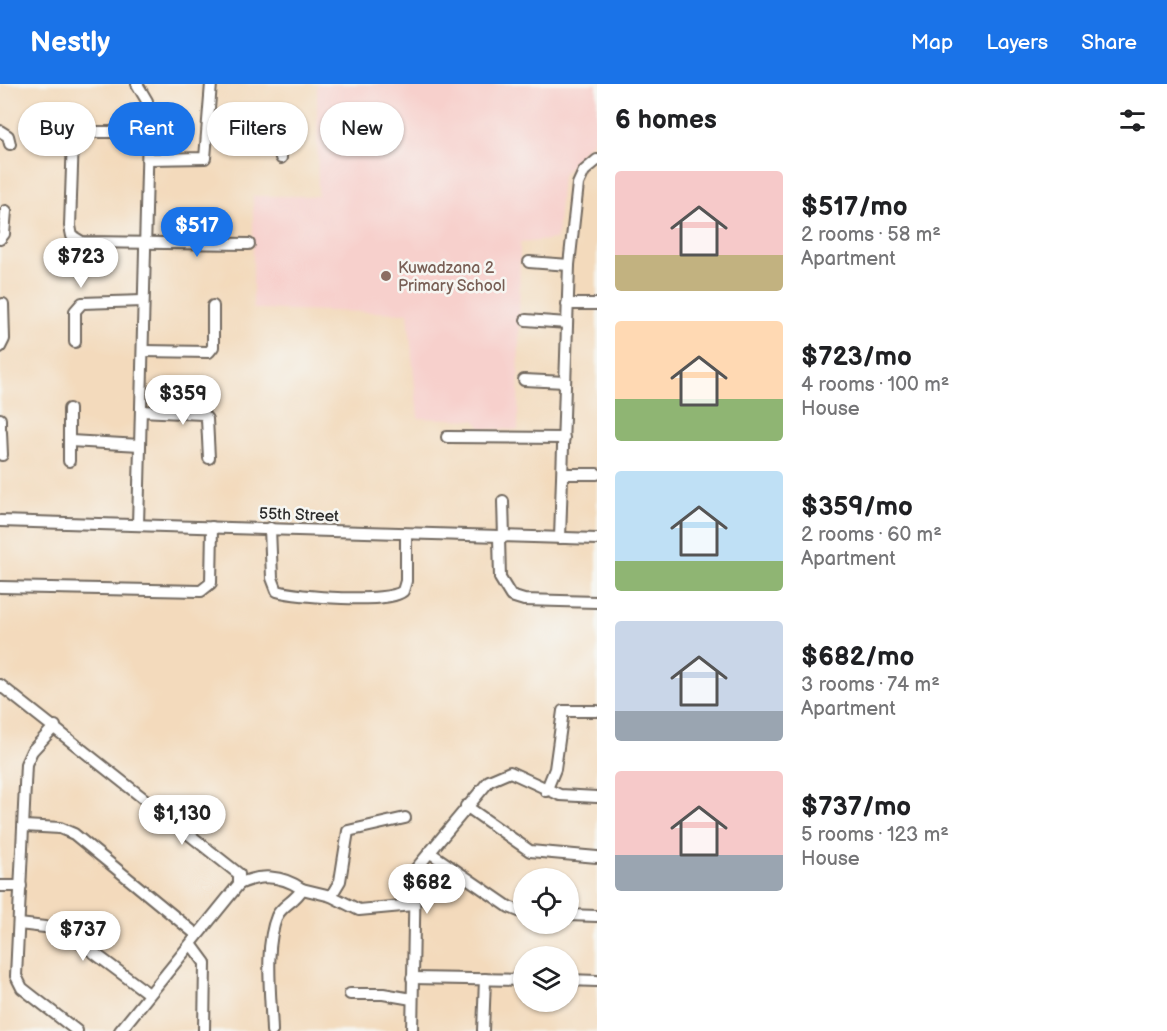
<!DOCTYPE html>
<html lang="en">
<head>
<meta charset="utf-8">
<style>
  :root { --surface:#fff; --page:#f6f6f6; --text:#202124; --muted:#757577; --accent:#1a73e8 }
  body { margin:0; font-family:"Balsamiq Sans",sans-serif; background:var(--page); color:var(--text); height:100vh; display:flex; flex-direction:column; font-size:22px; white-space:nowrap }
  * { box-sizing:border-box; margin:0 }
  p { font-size:20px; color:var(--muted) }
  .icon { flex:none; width:33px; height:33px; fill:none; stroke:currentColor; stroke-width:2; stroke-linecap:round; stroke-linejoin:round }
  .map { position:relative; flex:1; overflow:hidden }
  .panel { display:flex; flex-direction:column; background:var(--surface); width:570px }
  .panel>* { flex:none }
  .top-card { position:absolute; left:18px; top:18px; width:489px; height:54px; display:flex; gap:12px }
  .tools { position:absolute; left:513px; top:784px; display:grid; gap:12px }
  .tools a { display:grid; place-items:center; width:66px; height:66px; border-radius:50%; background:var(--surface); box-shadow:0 2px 4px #0004; font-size:30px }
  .price { position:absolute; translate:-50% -51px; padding:0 14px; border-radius:21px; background:#fff; color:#222; font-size:20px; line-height:39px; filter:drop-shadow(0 2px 3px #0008) }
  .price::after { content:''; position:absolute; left:50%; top:36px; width:18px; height:14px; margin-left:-9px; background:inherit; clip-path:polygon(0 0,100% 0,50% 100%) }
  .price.selected { background:var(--accent); color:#fff }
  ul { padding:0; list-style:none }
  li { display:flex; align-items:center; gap:18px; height:150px; padding:0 18px }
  li span { display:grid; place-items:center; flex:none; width:168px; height:120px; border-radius:6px; color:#555 }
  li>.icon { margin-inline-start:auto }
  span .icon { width:72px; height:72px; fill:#fffc; stroke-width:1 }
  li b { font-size:26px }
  h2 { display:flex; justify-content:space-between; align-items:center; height:72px; padding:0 18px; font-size:26px }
  .tag { padding:0 21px; border-radius:27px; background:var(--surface); box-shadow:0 2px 4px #0004; font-size:21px; line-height:54px }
  .tag.selected { background:var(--accent); color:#fff }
  header { display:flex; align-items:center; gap:36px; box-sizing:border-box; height:84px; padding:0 30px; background:var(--accent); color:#fff }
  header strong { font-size:28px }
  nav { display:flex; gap:33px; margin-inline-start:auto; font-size:21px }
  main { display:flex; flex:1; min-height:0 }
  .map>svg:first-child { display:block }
  .built { fill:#f7d0cc }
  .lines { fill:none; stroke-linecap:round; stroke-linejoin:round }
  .minor-casing { stroke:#71685e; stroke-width:14 }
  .minor { stroke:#fff; stroke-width:10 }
  .education-dot { fill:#8d6e63; stroke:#f6f6f2; stroke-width:2 }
  .labels { text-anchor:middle; stroke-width:5; stroke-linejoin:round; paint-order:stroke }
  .education-label { font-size:16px; fill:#785e54; stroke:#f6f6f2; text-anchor:start }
  .street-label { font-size:16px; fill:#2b2b2b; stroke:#f6f6f2 }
</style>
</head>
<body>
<header>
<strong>Nestly</strong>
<nav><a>Map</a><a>Layers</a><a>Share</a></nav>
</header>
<main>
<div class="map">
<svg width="597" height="947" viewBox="0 0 597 947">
  <rect width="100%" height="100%" fill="#f6f6f2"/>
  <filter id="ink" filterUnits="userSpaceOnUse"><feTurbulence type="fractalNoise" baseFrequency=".0167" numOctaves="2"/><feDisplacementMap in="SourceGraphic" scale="12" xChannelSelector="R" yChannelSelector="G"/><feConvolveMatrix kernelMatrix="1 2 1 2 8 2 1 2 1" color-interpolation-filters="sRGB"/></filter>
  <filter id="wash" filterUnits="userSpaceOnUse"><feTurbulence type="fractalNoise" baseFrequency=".008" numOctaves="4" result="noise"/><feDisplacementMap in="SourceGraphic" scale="24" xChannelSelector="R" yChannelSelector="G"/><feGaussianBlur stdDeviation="1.35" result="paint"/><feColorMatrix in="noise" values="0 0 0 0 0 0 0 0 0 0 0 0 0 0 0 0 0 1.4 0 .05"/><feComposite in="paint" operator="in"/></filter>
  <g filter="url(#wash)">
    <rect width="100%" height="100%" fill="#f3dabc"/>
    <polygon class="built" points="317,0 597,0 597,52 562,91 557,155 520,159 518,346 482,345 475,336 418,334 408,229 253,225 253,112 318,112"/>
  </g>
  <g filter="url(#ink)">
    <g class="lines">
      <defs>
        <g id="minor">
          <polyline points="137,0 147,17 148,48 138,441"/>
          <polyline points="210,38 274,43 278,49 281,74"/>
          <polyline points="0,47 8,52 10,60"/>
          <polyline points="148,48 83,48 73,54 70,142 72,152 82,158 249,160"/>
          <polyline points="148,75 205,74 211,0"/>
          <polyline points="0,155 4,150 6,127"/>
          <polyline points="529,178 569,181"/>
          <polyline points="567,220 597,220"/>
          <polyline points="526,236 567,239"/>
          <polyline points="75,258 75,227 82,219 143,217"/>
          <polyline points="0,263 4,255 3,220"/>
          <polyline points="143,267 209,268 213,263 213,222"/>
          <polyline points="524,296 565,298"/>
          <polyline points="69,325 69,377"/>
          <polyline points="141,327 203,330 207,335 209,374"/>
          <polyline points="0,335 0,348"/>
          <polyline points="1,348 2,371"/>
          <polyline points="447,353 564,354"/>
          <polyline points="70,357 140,361"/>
          <polyline points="563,390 597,390"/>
          <polyline points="503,417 504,453"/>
          <polyline points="0,437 597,455"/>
          <path d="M270,444L272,494L277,507C297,513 389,520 403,507L406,497V450"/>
          <polyline points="499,453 500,494 511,512 524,516 597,518"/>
          <polyline points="560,454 569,181 578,100 584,87 597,76"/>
          <polyline points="0,503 201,507 211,499 212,443"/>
          <polyline points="0,601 239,790 239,800 120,947"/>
          <polyline points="55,642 32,667 26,680 16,892 22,904 77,947"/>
          <polyline points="546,707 555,685 563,627 597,627"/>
          <polyline points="466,722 530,767 597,773"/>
          <polyline points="24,742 60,744 74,750 197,851"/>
          <polyline points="429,768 509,823 524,829"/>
          <path d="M239,800C260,790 282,791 302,805C296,817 282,821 277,832C264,863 271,913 272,947"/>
          <polyline points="0,802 21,802"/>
          <polyline points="302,805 331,812 359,826 413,821"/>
          <polyline points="331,812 340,797 348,747 405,734"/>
          <polyline points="568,831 597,832"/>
          <polyline points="19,840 62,845 149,910"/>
          <polyline points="191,860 205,879 204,947"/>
          <polyline points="412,894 524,896"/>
          <polyline points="568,896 597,897"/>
          <polyline points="350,910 383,910 412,915"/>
          <polyline points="412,947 415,786 489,697 510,688 560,711 597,713"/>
          <polyline points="483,947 485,895"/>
        </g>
      </defs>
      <use href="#minor" class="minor-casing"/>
      <use href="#minor" class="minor"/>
    </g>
  </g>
  <circle class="education-dot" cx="386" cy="192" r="6"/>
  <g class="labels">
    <g class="education-label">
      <text x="398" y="189">Kuwadzana 2<tspan x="398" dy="18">Primary School</tspan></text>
    </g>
    <g class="street-label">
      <text transform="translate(299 430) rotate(2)" y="6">55th Street</text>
    </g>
  </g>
</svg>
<div class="tools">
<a><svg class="icon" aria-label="locate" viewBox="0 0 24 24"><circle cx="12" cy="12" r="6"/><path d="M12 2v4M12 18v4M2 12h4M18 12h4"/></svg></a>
<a><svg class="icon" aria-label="layers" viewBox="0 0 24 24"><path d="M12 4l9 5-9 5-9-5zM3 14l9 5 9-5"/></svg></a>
</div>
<b class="price selected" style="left:197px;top:174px">$517</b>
<b class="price" style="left:81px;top:205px">$723</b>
<b class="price" style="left:183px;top:342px">$359</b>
<b class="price" style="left:182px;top:762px">$1,130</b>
<b class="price" style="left:427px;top:831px">$682</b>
<b class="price" style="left:83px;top:878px">$737</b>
<div class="top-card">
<a class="tag">Buy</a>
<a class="tag selected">Rent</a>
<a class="tag">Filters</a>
<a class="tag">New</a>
</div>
</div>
<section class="panel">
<h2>6 homes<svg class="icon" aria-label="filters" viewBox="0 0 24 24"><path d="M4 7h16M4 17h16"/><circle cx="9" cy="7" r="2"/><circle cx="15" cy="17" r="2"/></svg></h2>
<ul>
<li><span style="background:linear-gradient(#f6c9c9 70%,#c2b280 0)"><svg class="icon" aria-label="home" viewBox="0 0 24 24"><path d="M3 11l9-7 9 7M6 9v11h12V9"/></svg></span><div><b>$517/mo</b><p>2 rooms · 58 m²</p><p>Apartment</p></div></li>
<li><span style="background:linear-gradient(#ffd9b3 65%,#8fb573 0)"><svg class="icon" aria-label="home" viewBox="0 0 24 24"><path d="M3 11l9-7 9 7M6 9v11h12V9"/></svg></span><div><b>$723/mo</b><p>4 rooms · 100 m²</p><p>House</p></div></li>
<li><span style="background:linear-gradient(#bfe0f5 75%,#8fb573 0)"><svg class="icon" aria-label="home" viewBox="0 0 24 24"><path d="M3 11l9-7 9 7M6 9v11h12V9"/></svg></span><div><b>$359/mo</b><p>2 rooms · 60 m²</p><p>Apartment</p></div></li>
<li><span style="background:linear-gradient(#c9d6e8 75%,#9aa5b1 0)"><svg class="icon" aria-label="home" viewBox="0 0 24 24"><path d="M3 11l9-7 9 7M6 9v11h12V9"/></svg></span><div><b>$682/mo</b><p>3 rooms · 74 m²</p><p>Apartment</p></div></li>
<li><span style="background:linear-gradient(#f6c9c9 70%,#9aa5b1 0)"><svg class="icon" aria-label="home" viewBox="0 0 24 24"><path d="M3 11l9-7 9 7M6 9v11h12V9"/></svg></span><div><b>$737/mo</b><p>5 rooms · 123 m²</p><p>House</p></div></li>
</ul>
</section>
</main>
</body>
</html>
